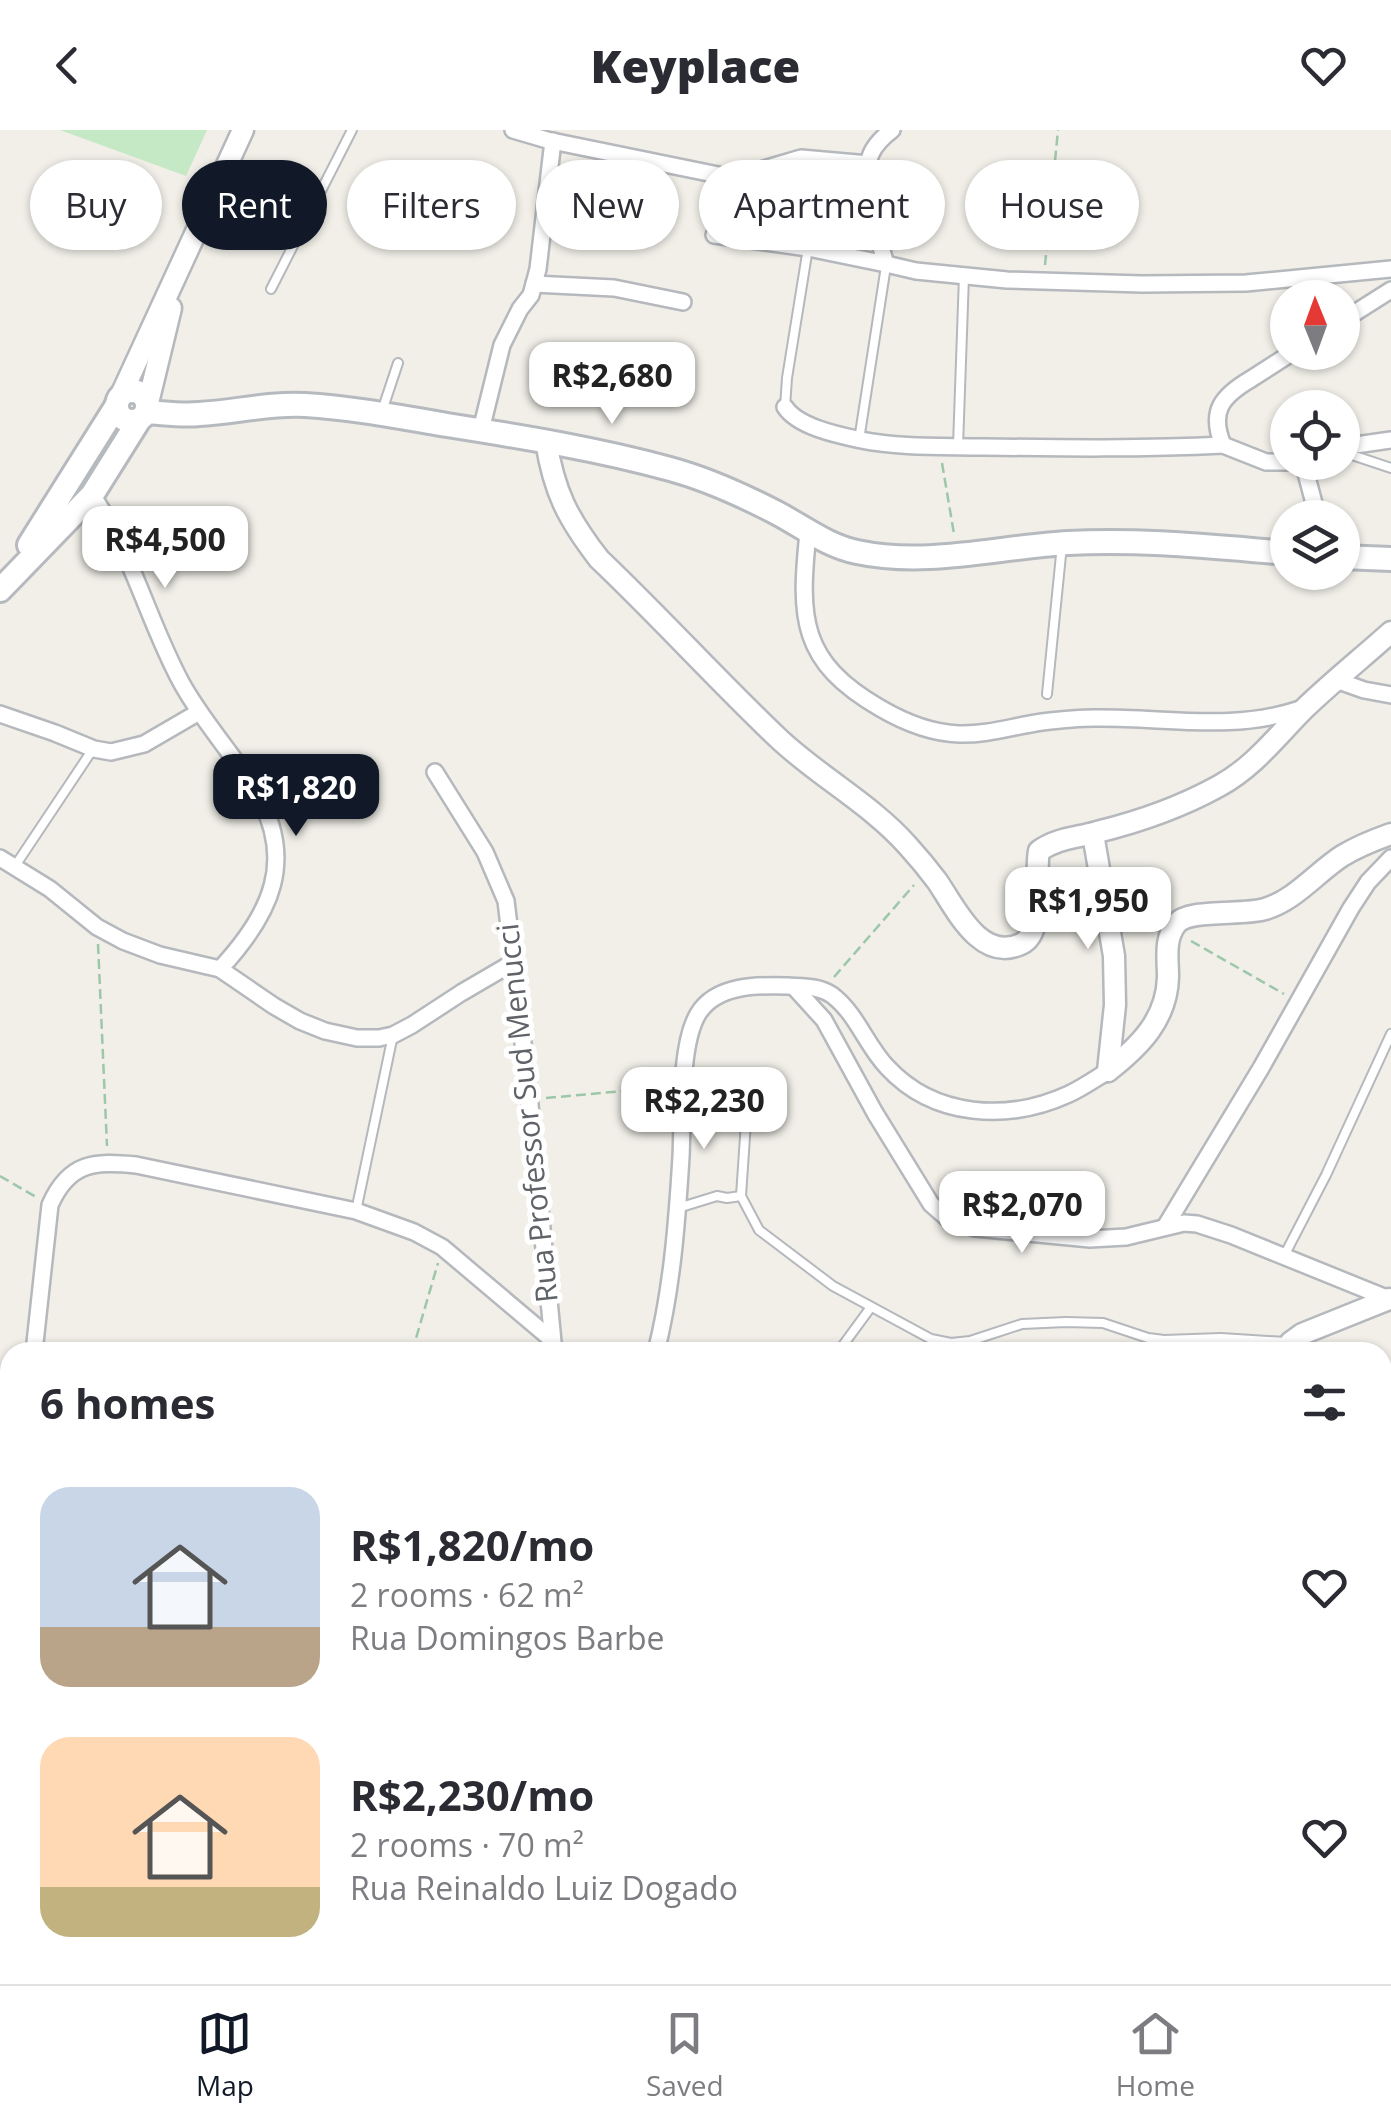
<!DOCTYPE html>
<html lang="en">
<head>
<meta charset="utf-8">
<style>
  :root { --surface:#fff; --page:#f7f7f7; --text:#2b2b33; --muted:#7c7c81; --line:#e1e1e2; --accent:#111827 }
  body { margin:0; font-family:"Open Sans",sans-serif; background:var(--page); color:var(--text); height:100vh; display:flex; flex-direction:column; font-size:38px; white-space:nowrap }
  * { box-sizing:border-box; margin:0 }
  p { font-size:32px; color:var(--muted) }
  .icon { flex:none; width:55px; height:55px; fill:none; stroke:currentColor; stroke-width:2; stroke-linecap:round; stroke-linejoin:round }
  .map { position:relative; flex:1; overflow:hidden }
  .drawer { position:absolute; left:0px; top:1212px; width:1392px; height:642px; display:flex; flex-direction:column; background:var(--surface); border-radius:30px 30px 0 0; box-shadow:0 2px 8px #0004 }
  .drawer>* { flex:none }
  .guide { position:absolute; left:30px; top:30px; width:1332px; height:90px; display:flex; gap:20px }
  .needle { width:65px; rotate:359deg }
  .fabs { position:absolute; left:1270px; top:150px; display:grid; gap:20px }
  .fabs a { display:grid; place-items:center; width:90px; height:90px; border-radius:50%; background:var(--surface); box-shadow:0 2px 8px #0004; font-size:50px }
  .price { position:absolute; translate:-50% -85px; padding:0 22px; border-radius:20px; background:#fff; color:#222; font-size:32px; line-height:65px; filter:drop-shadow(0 2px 5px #0008) }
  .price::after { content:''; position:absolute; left:50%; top:60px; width:30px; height:22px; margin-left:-15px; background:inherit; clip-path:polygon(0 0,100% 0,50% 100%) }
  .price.on { background:var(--accent); color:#fff }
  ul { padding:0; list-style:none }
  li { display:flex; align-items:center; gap:30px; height:250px; padding:0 40px }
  li span { display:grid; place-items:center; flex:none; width:280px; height:200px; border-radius:30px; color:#555 }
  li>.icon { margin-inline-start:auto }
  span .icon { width:120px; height:120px; fill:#fffc; stroke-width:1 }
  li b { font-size:42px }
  h2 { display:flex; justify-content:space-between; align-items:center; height:120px; padding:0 40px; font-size:42px }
  .tag { padding:0 35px; border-radius:45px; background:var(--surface); box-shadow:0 2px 8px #0004; font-size:35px; line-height:90px }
  .tag.on { background:var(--accent); color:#fff }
  header { display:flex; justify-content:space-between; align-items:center; height:130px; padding:0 40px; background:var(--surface); font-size:45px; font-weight:800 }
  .dock { display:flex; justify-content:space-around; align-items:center; height:140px; border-top:2px solid var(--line); background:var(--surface); font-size:28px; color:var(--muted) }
  .dock a { display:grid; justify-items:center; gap:5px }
  .dock .on { color:var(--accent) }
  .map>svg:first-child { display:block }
  .green { fill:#c5e8c5 }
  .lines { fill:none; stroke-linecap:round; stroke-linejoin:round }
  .service-casing { stroke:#b5b8bc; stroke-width:12 }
  .minor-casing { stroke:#b5b8bc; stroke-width:20 }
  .tertiary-casing { stroke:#b5b8bc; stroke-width:25 }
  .secondary-casing { stroke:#b6babf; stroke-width:28 }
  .path { stroke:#9cc7a9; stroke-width:2.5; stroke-dasharray:10 5; stroke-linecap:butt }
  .service { stroke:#fff; stroke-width:8 }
  .minor { stroke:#fff; stroke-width:15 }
  .tertiary { stroke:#fff; stroke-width:20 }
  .secondary { stroke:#fff; stroke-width:22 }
  .labels { text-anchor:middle; stroke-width:10; stroke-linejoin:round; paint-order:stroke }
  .street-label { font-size:30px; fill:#5f6368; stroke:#fff }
</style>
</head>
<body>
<header><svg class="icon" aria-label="back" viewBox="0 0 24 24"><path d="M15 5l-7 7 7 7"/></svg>Keyplace<svg class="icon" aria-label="heart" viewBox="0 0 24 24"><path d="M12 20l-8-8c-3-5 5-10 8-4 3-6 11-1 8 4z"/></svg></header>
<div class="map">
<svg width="1391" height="1854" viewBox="0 0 1391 1854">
  <rect width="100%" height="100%" fill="#f1efe8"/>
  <polygon class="green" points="60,0 207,0 186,46"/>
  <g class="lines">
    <defs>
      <g id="service">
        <polyline points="271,159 352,0"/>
        <polyline points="785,277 787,248 808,118"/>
        <polyline points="382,281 398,233"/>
        <polyline points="859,310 886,136"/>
        <polyline points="958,316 964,146"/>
        <polyline points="1343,322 1391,338"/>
        <polyline points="1047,564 1062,415"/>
        <polyline points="15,736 93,619"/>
        <polyline points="747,977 741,1066 759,1100 833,1156 931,1209 951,1213 970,1211 1022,1194 1066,1192 1103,1193 1148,1208 1164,1210 1221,1208 1286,1212"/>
        <polyline points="678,1078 717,1066 727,1068 741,1066"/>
        <polyline points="356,1081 393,905"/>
        <polyline points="1284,1126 1326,1045 1391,904"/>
        <polyline points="838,1222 871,1177"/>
      </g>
      <g id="minor">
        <polyline points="513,0 547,10 733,48 801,28 869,34"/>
        <path d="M892,0C884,6 875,15 871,24C860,50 878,108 886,134L916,141L1007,150L1142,154L1246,153L1391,139"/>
        <polyline points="714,105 808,118 886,134"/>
        <polyline points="534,154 614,158 683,172"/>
        <polyline points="1342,191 1391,160"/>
        <path d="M785,277C798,297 838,305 861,310C901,318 943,316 984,317C1064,318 1144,319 1223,315"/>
        <polyline points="481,300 502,215 520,179 531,165 538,139 553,11"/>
        <polyline points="1342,317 1391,310"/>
        <path d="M1292,332H1266L1223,315C1209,281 1222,266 1251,249C1265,240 1279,231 1293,222"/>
        <polyline points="1303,332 1318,388"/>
        <path d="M92,365C132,422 148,491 181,552C202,591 232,622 255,660C297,730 271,784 220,839"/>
        <path d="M808,403C799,488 800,532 880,578C904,592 930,603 959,604C987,605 1014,596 1042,592C1059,590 1078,588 1095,588C1165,587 1233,602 1300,579"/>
        <polyline points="1336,550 1364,560 1391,565"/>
        <polyline points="0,584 55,603 94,619 111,622 144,614 199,582"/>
        <polyline points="435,642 485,722 506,771 528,954 554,1222"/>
        <polyline points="0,728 50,759 97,797 123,811 160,825 220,839 274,876 300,891 325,901 357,908 379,908 393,905 412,895 461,863 514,832"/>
        <polyline points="794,857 824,890 875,983 931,1074 947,1088 975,1098 1090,1109 1126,1107 1184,1093 1197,1094 1231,1105 1389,1169"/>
        <polyline points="1165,1097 1261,938 1351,778 1368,752 1391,728"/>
        <path d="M34,1222L50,1075C69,1032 94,1031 136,1035L356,1081L414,1102L442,1117L551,1209"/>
        <path d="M656,1222C672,1159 677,1092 681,1027C683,989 679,916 698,884C716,854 759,855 788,856C804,857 819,856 832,865C857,884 866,915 887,937C934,988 1008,992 1069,964C1082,958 1095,949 1108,941"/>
        <polyline points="0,1482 6,1453 10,1447"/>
        <polyline points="1382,1541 1391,1536"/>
        <polyline points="1382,1569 1391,1579"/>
        <polyline points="0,1610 10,1651"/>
        <polyline points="1382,1707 1391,1710"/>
        <polyline points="56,1845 58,1854"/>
        <polyline points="252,1845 257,1854"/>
        <polyline points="437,1845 443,1854"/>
        <polyline points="466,1845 472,1854"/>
        <polyline points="940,1845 947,1854"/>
        <polyline points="1312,1845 1335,1854"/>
        <polyline points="111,1854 115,1845"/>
        <polyline points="965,1854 968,1845"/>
      </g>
      <g id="tertiary">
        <polyline points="121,265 243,0"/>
        <polyline points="148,273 171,178"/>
        <path d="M546,311C554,362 568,389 599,429C660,487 717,550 778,608C818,646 871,674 908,716C918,727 928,739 937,751C955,777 980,833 1021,814C1046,803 1034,745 1039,721C1057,708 1076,708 1097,702C1138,692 1181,677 1219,656C1254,637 1277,606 1304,579C1332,552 1362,528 1391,502"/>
        <polyline points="1093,704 1114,826 1115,875 1108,941"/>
        <path d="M1108,941C1140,916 1167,889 1168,847C1168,828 1164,810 1176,794C1189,778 1243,786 1265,779C1295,770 1316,743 1342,726C1357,717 1374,710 1391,704"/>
        <polyline points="1284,1222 1291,1212 1302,1204 1389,1169"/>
        <polyline points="1382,1397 1391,1408"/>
      </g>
      <g id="secondary">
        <circle cx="132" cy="276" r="15"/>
        <path d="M146,282C164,283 182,286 199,284C235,282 269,273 305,275C353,278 400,287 447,295C523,307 597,319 670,339C707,349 742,365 775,382C802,396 827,416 857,422C927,437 998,417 1068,413C1142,409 1214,417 1288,423"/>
        <polyline points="29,415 117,275"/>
        <polyline points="1342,427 1391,429"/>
        <polyline points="0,460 92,365 139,290"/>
      </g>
    </defs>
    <use href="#service" class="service-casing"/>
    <use href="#minor" class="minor-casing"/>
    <use href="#tertiary" class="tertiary-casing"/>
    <use href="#secondary" class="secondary-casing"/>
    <g class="path">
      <polyline points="1045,135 1058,0"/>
      <polyline points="942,333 954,404"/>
      <polyline points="1191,811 1284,864"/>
      <polyline points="98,814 107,1016"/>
      <polyline points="834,847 914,755"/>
      <polyline points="546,968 668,957"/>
      <polyline points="0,1046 36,1067"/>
      <polyline points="412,1222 438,1133"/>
      <polyline points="0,1325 10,1325"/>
      <polyline points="0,1719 10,1716"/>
      <polyline points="810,1854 812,1845"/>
    </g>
    <use href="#service" class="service"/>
    <use href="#minor" class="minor"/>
    <use href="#tertiary" class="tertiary"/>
    <use href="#secondary" class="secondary"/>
  </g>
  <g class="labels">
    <g class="street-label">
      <text transform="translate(528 983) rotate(-96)" y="10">Rua Professor Sud Menucci</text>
    </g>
  </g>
</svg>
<div class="fabs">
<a><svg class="needle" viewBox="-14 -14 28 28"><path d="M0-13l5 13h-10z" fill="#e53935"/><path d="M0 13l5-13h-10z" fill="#7c7c81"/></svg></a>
<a><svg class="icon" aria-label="locate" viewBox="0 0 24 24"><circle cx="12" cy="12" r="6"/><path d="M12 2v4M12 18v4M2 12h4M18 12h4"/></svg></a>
<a><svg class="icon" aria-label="layers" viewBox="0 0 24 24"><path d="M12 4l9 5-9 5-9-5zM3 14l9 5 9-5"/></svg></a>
</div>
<b class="price" style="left:612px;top:297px">R$2,680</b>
<b class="price" style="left:165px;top:461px">R$4,500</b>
<b class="price on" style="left:296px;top:709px">R$1,820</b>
<b class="price" style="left:1088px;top:822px">R$1,950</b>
<b class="price" style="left:704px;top:1022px">R$2,230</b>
<b class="price" style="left:1022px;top:1126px">R$2,070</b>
<div class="guide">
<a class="tag">Buy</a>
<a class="tag on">Rent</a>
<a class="tag">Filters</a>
<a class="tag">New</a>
<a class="tag">Apartment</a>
<a class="tag">House</a>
</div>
<section class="drawer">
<h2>6 homes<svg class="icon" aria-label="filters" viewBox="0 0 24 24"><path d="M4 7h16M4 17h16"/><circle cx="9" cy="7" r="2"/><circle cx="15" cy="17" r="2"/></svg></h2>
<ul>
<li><span style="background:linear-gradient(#c9d6e8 70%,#b9a48a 0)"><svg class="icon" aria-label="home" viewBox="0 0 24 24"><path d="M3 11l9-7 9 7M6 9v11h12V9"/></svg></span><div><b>R$1,820/mo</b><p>2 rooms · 62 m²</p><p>Rua Domingos Barbe</p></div><svg class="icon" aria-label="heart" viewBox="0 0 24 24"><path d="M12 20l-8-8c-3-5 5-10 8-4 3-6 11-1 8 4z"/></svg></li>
<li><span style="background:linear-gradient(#ffd9b3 75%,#c2b280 0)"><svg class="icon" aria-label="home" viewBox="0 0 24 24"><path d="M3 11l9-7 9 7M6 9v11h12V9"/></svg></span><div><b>R$2,230/mo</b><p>2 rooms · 70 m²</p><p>Rua Reinaldo Luiz Dogado</p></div><svg class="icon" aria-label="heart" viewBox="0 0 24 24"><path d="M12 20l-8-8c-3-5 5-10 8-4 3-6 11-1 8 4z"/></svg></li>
</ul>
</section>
</div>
<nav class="dock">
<a class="on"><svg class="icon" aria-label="map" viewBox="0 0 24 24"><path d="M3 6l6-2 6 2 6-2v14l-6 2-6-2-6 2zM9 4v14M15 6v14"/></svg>Map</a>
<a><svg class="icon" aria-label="saved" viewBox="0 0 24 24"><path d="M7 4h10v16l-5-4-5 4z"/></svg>Saved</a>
<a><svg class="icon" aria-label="home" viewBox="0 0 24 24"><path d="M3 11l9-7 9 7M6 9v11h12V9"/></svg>Home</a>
</nav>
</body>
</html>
